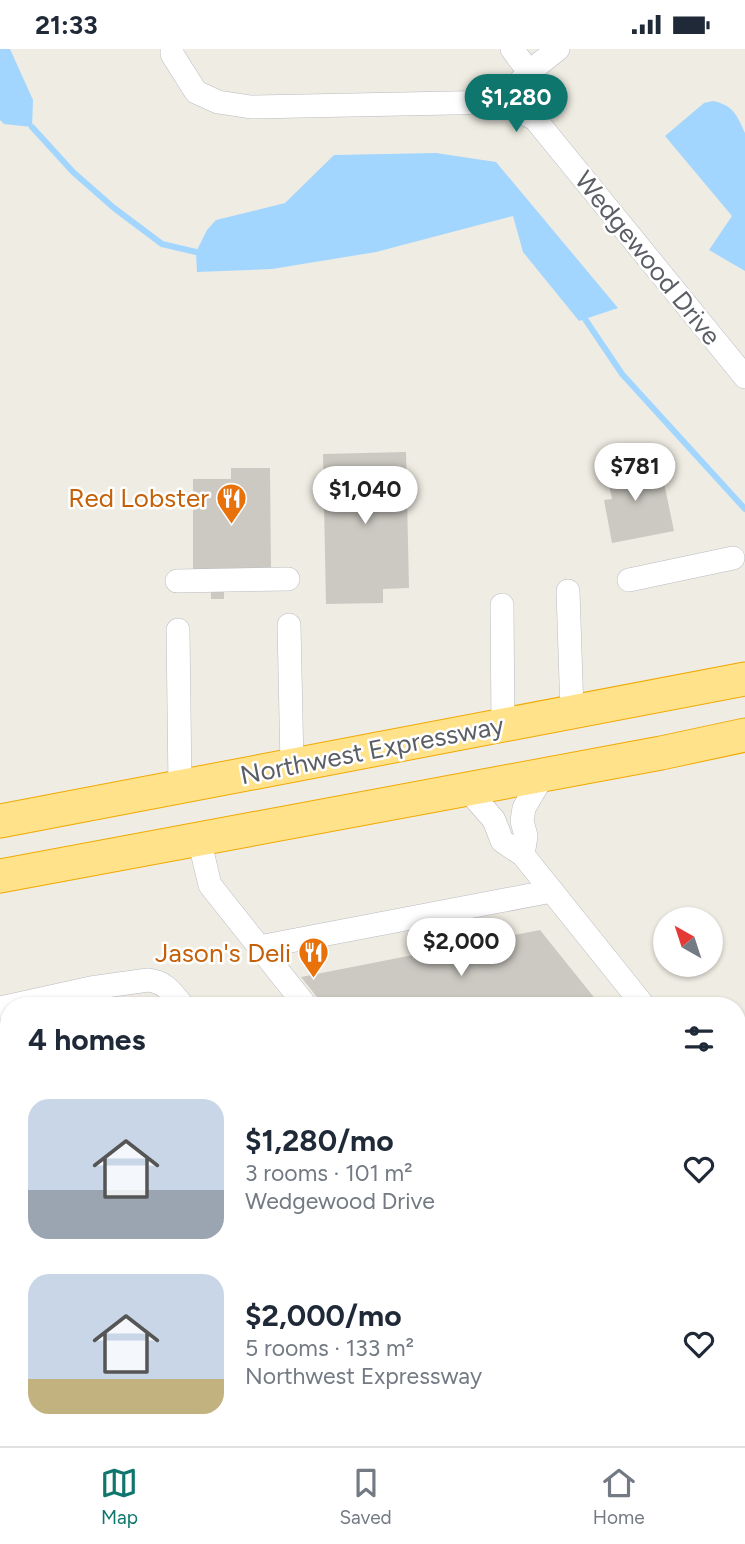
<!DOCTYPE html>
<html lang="en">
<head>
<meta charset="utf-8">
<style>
  :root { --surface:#fff; --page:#f2f2f3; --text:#1f2937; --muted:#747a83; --line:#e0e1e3; --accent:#0f766e }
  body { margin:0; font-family:Figtree,sans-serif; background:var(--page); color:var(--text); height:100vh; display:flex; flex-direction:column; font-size:26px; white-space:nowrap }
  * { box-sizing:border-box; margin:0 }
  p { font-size:23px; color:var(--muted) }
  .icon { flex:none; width:38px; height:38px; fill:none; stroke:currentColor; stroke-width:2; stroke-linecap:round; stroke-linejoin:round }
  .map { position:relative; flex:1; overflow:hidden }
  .sheet { position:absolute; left:0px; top:948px; width:746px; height:450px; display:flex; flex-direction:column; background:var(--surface); border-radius:28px 28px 0 0; box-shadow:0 2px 5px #0004 }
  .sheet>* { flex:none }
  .needle { width:46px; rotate:321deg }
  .tools { position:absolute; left:653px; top:858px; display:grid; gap:14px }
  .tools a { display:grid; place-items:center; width:70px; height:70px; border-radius:50%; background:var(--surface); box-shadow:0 2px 5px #0004; font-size:35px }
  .price { position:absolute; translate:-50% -60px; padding:0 16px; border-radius:24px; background:#fff; color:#222; font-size:23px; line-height:46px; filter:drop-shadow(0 2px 4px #0008) }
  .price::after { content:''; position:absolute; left:50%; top:42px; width:21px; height:16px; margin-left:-10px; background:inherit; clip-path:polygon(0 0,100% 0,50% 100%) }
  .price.selected { background:var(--accent); color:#fff }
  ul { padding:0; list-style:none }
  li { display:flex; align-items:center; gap:21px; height:175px; padding:0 28px }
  li span { display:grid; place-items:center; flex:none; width:196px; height:140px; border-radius:21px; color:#555 }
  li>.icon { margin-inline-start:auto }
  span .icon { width:84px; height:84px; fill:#fffc; stroke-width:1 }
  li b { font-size:30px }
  h2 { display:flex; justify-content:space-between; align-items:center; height:84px; padding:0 28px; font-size:30px }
  .status { display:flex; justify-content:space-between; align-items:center; height:49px; padding:0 35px; background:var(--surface); direction:ltr }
  .status svg { height:19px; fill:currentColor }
  .menu { display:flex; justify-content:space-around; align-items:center; height:98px; border-top:2px solid var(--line); background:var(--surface); font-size:19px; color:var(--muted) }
  .menu a { display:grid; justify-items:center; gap:4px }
  .menu .selected { color:var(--accent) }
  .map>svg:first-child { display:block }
  .water { fill:#a2d6ff }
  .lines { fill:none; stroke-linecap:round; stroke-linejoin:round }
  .stream { stroke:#a2d6ff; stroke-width:6 }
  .building { fill:#ccc9c2 }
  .minor-casing { stroke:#b8bbc0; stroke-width:24 }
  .highway-casing { stroke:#f1a800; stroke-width:35 }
  .minor { stroke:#fff; stroke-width:23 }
  .highway { stroke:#ffe289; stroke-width:33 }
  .labels { text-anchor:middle; stroke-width:5; stroke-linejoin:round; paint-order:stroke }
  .street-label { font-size:26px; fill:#5b5f65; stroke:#fff }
  .food-label { font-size:26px; fill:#c56008; stroke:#fff; text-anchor:end }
</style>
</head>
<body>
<div class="status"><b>21:33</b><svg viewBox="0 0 49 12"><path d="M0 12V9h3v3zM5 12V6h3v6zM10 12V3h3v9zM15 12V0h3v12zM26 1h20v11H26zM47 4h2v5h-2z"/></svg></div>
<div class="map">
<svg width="745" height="1397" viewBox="0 0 745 1397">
  <rect width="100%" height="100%" fill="#efece3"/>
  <g class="water">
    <polygon points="0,0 10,0 33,51 32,78 4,75 0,71"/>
    <path d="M713,52C733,56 737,66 745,84V222L709,201L732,167L665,87L704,54Z"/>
    <polygon points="436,104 496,113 618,259 579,272 523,203 513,167 376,203 272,220 197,223 196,203 207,181 216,171 285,154 334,106"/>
  </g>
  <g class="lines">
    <g class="stream">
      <polyline points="32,78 73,123 114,159 162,195 196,203"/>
      <polyline points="585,270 622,325 745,460"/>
    </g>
  </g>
  <g class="building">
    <polygon points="406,403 409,539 383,540 383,554 326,555 323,405"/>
    <polygon points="636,406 641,434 663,429 674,482 612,494 604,451 612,450 604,413"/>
    <polygon points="231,419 270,419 271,521 224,523 224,550 211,550 211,523 193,522 193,430 231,430"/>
    <polygon points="540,881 601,957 324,957 301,928"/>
    <polygon points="9,983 9,1070 0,1071 0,984"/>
    <polygon points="737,1129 745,1139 745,1397 665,1397 659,1390 737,1390"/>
    <polygon points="9,1175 9,1216 0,1217 0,1176"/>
    <polygon points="49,1390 130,1390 121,1397 55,1397"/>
    <polygon points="217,1390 281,1390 287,1397 231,1397 226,1391 222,1395"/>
    <polygon points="314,1390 367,1390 374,1397 320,1397"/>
  </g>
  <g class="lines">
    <defs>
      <g id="minor">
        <polyline points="172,0 172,5 196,43 218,53 251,58 501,53 535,70 745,328"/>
        <polyline points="512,0 529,23"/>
        <polyline points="501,53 529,23 558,0"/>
        <polyline points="629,531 733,509"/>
        <polyline points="177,532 288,530"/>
        <polyline points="568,542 572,663"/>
        <polyline points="502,556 503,676"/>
        <polyline points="289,576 292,716"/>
        <polyline points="178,581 180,737"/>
        <polyline points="467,740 494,771 502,792 523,806 644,957"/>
        <polyline points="199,790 210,836 306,957"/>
        <polyline points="523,806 526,787 522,772 524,759 544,725"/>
        <polyline points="259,898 552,842"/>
        <path d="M0,959L91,939L148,931C166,933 172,944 183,957"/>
        <polyline points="737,1020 745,1013"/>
        <polyline points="737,1074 745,1084"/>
        <polyline points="0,1322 9,1315"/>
        <polyline points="599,1390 605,1397"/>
        <polyline points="636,1390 642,1397"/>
        <polyline points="17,1397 27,1390"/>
        <polyline points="459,1397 468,1390"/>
      </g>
      <g id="highway">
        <polyline points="0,772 745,630"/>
        <polyline points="0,827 661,704 745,686"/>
      </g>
    </defs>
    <use href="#minor" class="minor-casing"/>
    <use href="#highway" class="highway-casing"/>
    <use href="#minor" class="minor"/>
    <use href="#highway" class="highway"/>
  </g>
  <defs>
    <symbol id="restaurant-pin" viewBox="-11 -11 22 30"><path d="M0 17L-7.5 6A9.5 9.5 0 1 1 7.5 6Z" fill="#e8710a" stroke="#fff"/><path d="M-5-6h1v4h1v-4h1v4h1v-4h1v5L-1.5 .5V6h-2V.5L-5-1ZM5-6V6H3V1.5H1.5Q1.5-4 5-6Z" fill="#fff"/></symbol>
  </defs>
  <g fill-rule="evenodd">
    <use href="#restaurant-pin" x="214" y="432" width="35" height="47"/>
    <use href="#restaurant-pin" x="296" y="886" width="35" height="47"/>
  </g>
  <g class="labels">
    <g class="street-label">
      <text transform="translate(648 209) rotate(51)" y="9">Wedgewood Drive</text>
      <text transform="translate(372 701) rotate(-11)" y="9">Northwest Expressway</text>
    </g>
    <g class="food-label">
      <text x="209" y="458">Red Lobster</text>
      <text x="291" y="913">Jason's Deli</text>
    </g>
  </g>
</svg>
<div class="tools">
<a><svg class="needle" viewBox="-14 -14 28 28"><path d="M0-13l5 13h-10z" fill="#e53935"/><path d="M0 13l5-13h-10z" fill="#747a83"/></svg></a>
</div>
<b class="price selected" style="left:516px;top:85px">$1,280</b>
<b class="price" style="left:635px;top:454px">$781</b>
<b class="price" style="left:365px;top:477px">$1,040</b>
<b class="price" style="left:461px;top:929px">$2,000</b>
<section class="sheet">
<h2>4 homes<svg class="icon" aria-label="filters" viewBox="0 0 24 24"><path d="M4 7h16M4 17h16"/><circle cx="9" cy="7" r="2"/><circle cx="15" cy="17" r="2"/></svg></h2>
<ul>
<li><span style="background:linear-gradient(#c9d6e8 65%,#9aa5b1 0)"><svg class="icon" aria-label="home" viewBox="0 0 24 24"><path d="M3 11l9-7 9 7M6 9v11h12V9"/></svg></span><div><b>$1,280/mo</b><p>3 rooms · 101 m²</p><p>Wedgewood Drive</p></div><svg class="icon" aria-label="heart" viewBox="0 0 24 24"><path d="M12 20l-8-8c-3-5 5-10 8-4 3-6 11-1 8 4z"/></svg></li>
<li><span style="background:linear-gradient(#c9d6e8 75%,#c2b280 0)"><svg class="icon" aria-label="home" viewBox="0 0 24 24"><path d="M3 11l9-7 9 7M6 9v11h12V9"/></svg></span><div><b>$2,000/mo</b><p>5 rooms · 133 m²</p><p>Northwest Expressway</p></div><svg class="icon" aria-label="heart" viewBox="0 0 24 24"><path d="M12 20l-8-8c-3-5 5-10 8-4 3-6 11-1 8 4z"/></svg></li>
</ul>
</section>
</div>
<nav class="menu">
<a class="selected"><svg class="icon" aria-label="map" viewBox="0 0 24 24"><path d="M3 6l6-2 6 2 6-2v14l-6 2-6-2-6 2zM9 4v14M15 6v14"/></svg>Map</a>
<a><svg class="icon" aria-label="saved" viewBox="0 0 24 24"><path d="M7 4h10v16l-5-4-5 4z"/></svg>Saved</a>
<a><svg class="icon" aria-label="home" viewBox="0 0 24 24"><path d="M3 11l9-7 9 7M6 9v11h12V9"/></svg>Home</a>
</nav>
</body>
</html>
